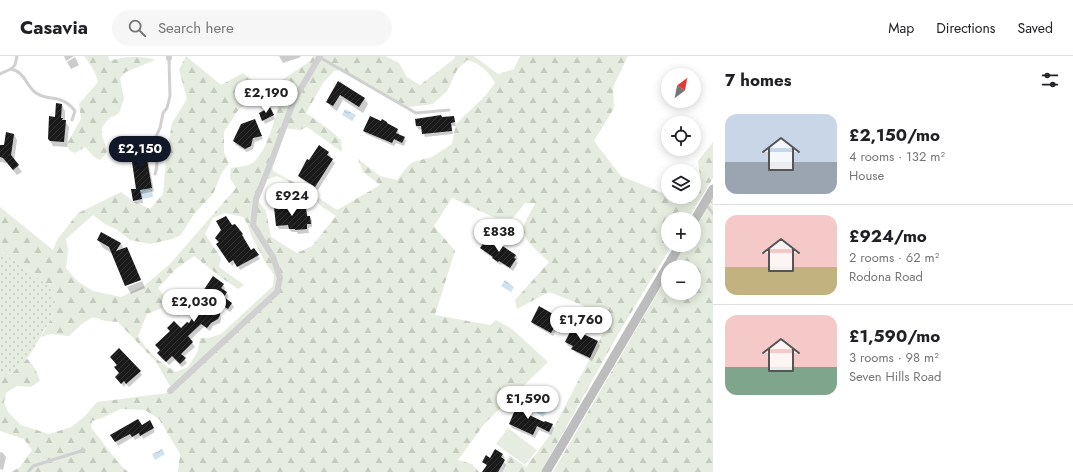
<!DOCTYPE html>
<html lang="en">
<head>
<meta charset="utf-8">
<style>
  :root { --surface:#fff; --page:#f6f6f6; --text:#202124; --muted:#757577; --line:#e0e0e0; --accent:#111827 }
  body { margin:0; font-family:Jost,sans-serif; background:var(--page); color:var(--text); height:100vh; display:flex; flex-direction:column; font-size:15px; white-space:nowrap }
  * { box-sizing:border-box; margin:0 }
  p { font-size:13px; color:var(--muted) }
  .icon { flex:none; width:22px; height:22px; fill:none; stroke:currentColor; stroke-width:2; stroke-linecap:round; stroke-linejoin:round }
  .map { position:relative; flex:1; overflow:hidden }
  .details { display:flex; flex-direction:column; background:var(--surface); width:360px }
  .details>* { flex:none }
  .needle { width:26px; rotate:32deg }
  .buttons { position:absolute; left:661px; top:12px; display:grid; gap:8px }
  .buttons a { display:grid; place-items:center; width:40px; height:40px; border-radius:50%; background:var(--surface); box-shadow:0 2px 10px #0003; font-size:20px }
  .price { position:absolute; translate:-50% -34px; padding:0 9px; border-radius:14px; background:#fff; color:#222; font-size:13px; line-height:26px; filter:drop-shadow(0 1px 2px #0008) }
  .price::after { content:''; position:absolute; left:50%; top:24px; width:12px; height:9px; margin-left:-6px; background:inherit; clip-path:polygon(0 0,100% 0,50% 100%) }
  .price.current { background:var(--accent); color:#fff }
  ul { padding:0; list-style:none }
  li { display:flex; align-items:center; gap:12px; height:100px; padding:0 12px }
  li+li { border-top:1px solid var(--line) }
  li span { display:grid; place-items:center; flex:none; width:112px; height:80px; border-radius:12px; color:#555 }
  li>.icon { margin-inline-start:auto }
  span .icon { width:48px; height:48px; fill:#fffc; stroke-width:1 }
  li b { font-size:17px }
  h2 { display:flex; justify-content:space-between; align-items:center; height:48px; padding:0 12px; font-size:17px }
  header { display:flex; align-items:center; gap:24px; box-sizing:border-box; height:56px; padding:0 20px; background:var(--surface); border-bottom:1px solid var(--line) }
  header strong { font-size:19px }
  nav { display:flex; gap:22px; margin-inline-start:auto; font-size:14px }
  .search { width:280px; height:36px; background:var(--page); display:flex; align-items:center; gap:10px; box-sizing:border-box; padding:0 14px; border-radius:22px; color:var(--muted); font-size:15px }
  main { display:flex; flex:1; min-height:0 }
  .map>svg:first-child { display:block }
  .grass { fill:url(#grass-dots) }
  .forest { fill:url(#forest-firs); fill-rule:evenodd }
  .pitch { fill:#e6ecdf }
  .water { fill:url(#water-waves) }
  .shadow { fill:#0003 }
  .building { fill:url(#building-hatch) }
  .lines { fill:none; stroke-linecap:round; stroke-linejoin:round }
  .service { stroke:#d0d0d0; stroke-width:3 }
  .minor { stroke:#d0d0d0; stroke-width:6 }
  .secondary { stroke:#bdbdbd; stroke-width:9 }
</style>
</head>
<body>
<header>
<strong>Casavia</strong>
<div class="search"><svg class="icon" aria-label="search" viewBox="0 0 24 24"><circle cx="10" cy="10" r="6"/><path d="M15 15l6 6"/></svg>Search here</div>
<nav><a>Map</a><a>Directions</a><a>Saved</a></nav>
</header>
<main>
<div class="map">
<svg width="713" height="416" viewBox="0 0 713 416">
  <defs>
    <pattern id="grass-dots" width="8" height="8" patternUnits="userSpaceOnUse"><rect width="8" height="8" fill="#e6ecdf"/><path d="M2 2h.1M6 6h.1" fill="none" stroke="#c6cbc0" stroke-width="1.8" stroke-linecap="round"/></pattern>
    <pattern id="forest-firs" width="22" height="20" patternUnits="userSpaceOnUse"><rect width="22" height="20" fill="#e6ecdf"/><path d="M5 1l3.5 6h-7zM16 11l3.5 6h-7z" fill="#c6cbc0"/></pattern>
    <pattern id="water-waves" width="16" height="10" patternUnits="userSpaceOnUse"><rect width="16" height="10" fill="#cfe2ee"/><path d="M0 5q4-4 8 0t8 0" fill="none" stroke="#b2c2cd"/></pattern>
    <pattern id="building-hatch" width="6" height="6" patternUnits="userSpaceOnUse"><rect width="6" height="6" fill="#1a1a1a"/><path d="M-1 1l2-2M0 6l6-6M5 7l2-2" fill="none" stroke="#333"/></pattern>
  </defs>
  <rect width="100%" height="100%" fill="#fff"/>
  <polygon class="grass" points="0,194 49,230 56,245 51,263 35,290 27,303 11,318 0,317"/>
  <g class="forest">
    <path d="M84,0H108L110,5C122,0 145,0 155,4L126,16L120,22L124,43L119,57C116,60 113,60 110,62C95,75 104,80 107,95L106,98L100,104L94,101L85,91L75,97L70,95L66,89L81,63L79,48L98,26C96,16 90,8 84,0Z"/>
    <path d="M186,0L221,29L243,17L258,28L282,24L310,5L313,0H385L399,7L407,21L420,29L454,3L455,0H474L498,18L514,13L520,0H628L613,31L614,52L594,85L621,120L668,139V141H694V131L700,120L698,105L713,86V122L688,163H668V189H672L620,275L541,416H502L509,399L526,411L550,379L609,266L582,249L549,236L517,253L515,244L549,206C541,198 519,182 524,169C527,161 532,154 535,147H525L513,162H495L452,142L434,170L455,195L435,259L490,269L496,264L512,273L548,306L485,367L458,404L472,408L479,416H178L180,398L159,363L145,354L121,353L102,362L92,365L91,372C104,386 113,403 128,416H11L20,411L32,394L24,383L0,375V317L11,318L27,303C34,309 37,316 40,325L31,331L17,330L6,337L4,346L8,356L21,369L49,378L71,371L84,361L97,346L168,337L170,330L156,306L118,266L105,265L93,261L82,268L69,280L51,278L41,281L51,263L56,245L49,230L0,194V151L53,194L57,184L78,157L121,136L133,145L150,153L163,138L166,103L172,67L187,43L179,14ZM467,4C480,7 489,16 495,27L485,40L456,68L452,88L432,101L413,106L407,111L397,124L380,120L358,103L363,116L380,129L337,154L304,132L273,115L272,104L283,72L300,74L307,71L342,96L341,84L330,74L306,57L323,27L334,15L344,14L391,43L410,51L433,48L447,35L457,14ZM262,36L276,37L280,43C275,62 269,90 255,105C250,110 239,111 231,112L230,122L236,132L170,208L145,229L121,241L93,235L77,225L66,212L68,194L66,183L93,159L105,168L116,173L130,184L150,188L172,183L181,179L194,158L213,138L222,116L229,108L224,96V76L239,53ZM277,120L308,136L321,150L336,160L312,190L297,197L271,181L266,155L256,142L264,124ZM225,157L243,161L247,167L252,181L265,206L274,219L273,230L221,278L209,282H200L198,295L188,311L176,316C158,306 149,297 138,280L147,258L164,251L179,260L182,252L166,243L158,232L176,213L194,200L222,222L238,233L244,229L219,211L221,202L205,178L213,162Z"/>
    <polygon points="713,142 713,416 553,416 668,219 668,237 694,237 694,211 672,211 685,189 694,189 694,174"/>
  </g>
  <polygon class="pitch" points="508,372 537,394 525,409 496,388"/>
  <g class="water">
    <polygon points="345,53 356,59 352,65 342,59"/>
    <polygon points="152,132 153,141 142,143 140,134"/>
    <polygon points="505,224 514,231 511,236 501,230"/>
    <polygon points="537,349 547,356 543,361 534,355"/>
    <polygon points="162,393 165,398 155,404 152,398"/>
  </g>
  <g class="shadow">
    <polygon points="64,0 74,0 66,5"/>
    <polygon points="279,0 300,0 301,1 283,7"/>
    <polygon points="75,1 79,9 71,13 67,6"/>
    <polygon points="339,27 364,42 368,48 363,57 343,44 337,55 331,51 327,46"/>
    <polygon points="62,49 65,55 65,65 69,71 67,91 53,90 50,84 55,62"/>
    <polygon points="272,56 275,63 265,68 263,64"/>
    <polygon points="454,61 456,70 452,70 453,78 425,81 422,73 419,74 416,70 416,64"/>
    <polygon points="382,66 387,66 388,69 397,73 399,77 399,79 404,81 406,85 404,90 396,87 394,90 366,78 364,75"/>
    <polygon points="256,68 263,83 255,86 253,93 247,96 236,89 234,85"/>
    <polygon points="14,78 17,84 14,105 22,116 17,119 7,107 0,106 0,90 5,91"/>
    <polygon points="139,85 141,89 143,100 146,99 148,103 154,135 142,138 143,147 136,148 134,144 137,133"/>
    <polygon points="328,97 331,100 330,102 335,107 318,134 301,123 299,120"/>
    <polygon points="301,150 303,153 306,153 308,161 309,161 312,164 312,171 308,172 309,177 298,178 297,176 292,176 289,173 279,173 277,170"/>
    <polygon points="232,170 234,170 242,179 245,182 243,183 251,195 258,200 260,203 240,214 236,207 232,210 220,192 216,183"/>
    <polygon points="98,184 121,187 124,193 127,192 141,223 126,229 113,198 103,192"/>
    <polygon points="482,193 516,199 518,203 516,205 518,207 513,215 502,208 501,209 496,206 494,203 484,196"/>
    <polygon points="142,225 145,232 131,238 127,231"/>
    <polygon points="223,229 225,232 224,235 229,240 226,244 231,247 234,251 230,256 220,249 221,264 220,267 213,270 210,275 204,271 190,284 195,291 183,301 187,307 182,311 175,304 169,309 161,300 160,295 156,289 189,269 208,239 204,235"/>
    <polygon points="559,262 561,266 553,280 534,269 532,266"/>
    <polygon points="575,268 584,272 586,276 584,280 598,286 600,290 592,305 575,296 573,292 568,290 566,286"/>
    <polygon points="111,301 140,316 142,319 129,331 126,328 124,331 119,325 120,318 117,310"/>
    <polygon points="531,350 533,354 530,361 545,368 552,369 554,372 551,379 539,374 535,382 512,372 510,368 518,356"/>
    <polygon points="149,366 155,376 143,383 142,380 135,384 133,381 118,390 112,379 141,370"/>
    <polygon points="0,396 3,397 6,401 3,414 0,413"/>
    <polygon points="503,399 505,402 503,404 506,409 502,416 483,416 487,410 484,406"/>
  </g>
  <g class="building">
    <polygon points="338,25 365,42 359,51 340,39 333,50 326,46"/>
    <polygon points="56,47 62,48 61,62 63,62 62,64 66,64 64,86 50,85 48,83 49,60 55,61"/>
    <polygon points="270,51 274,59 262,65 259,57"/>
    <polygon points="441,59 442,61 454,60 455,66 451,67 452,75 422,78 421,70 416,70 415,63"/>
    <polygon points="370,60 381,65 382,63 387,66 387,67 398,73 396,77 405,81 402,87 394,83 392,87 363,75"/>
    <polygon points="255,63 262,80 253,82 251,90 245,93 233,85 241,68"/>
    <polygon points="6,76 14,78 11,99 19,109 13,114 3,102 0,101 0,89 4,89"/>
    <polygon points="140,84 142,99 146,98 152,132 140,134 142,143 133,145 131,133 136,133 129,86"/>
    <polygon points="319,89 329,96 327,99 333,103 315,131 298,120 307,103 309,104"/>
    <polygon points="291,148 292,149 302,149 302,152 306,152 307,160 310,160 311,168 307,168 307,173 295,174 295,173 289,173 288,169 276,170 274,151"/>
    <polygon points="226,160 232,169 235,168 243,178 242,179 251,194 254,192 259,199 237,211 233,204 229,207 216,188 219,186 215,182 221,174 216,165"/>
    <polygon points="101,176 121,187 116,195 127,191 141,224 125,230 109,191 97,184"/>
    <polygon points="486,183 489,185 490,183 497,188 498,187 516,199 514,202 516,203 510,212 499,205 498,206 492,202 493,201 480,192"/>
    <polygon points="213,220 224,228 221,232 227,236 224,241 232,247 228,253 219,247 220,259 218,263 211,267 207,272 201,268 188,280 193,286 181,298 186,302 180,308 172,300 166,306 157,297 160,294 155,289 170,275 167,272 174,265 181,272 187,266 189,267 208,238 203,235"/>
    <polygon points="539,250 560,262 551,277 531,266"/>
    <polygon points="575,266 584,271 581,277 598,285 590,302 571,293 573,290 565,286"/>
    <polygon points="119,292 141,315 126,328 124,325 121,328 115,321 119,317 114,311 117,309 110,301"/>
    <polygon points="522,345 532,349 527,358 544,366 545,365 553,368 549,376 537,370 533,379 509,368 515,354 518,355"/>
    <polygon points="138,363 142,369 150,364 154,372 140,380 139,377 132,381 130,378 115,386 110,379"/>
    <polygon points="495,393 503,398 501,401 505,404 498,416 482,416 487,409 482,406 486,399 490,402"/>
  </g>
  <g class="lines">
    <g class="service">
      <polyline points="319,1 416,57 449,54"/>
      <polyline points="11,13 15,9 17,0"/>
      <path d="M0,18L11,13C25,16 26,30 36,37C49,46 61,37 75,55L72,64"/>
      <path d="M155,118C160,104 154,100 151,88L155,83L160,72L163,57L167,52L170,40L169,2"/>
      <polyline points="706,148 713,158"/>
      <polyline points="28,416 33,410 84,394"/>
    </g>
    <g class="minor">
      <polyline points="169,0 169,2"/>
      <polyline points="170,335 277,236 280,222 273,201 253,169 256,143 272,104 294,44 320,0"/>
    </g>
    <g class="secondary">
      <polyline points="694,165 713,133"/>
      <polyline points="546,416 680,189"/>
    </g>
  </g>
</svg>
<div class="buttons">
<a><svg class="needle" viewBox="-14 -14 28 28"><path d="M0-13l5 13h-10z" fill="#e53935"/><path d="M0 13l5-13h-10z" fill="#757577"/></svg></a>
<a><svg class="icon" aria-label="locate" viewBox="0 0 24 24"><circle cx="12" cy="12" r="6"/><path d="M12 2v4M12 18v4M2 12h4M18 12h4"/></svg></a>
<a><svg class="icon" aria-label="layers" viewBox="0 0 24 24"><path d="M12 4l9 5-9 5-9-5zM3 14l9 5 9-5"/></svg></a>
<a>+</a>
<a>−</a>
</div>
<b class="price" style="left:266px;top:58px">£2,190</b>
<b class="price current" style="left:140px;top:114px">£2,150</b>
<b class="price" style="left:292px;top:161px">£924</b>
<b class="price" style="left:499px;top:197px">£838</b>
<b class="price" style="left:194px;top:267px">£2,030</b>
<b class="price" style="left:581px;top:285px">£1,760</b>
<b class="price" style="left:528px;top:364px">£1,590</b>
</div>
<section class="details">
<h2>7 homes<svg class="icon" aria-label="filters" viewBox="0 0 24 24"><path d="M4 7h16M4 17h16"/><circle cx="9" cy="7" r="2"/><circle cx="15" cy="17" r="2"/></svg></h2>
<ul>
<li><span style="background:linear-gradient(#c9d6e8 60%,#9aa5b1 0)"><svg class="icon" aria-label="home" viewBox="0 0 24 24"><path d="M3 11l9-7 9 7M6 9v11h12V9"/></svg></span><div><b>£2,150/mo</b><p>4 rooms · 132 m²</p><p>House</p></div></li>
<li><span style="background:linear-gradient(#f6c9c9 65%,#c2b280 0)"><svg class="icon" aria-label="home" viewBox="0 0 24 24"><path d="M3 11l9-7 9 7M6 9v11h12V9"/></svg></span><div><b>£924/mo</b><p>2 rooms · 62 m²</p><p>Rodona Road</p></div></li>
<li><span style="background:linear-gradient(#f6c9c9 65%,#7fa58c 0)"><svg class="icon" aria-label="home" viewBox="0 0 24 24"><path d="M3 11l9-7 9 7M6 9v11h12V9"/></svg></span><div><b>£1,590/mo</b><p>3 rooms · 98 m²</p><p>Seven Hills Road</p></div></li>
</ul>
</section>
</main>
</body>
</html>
